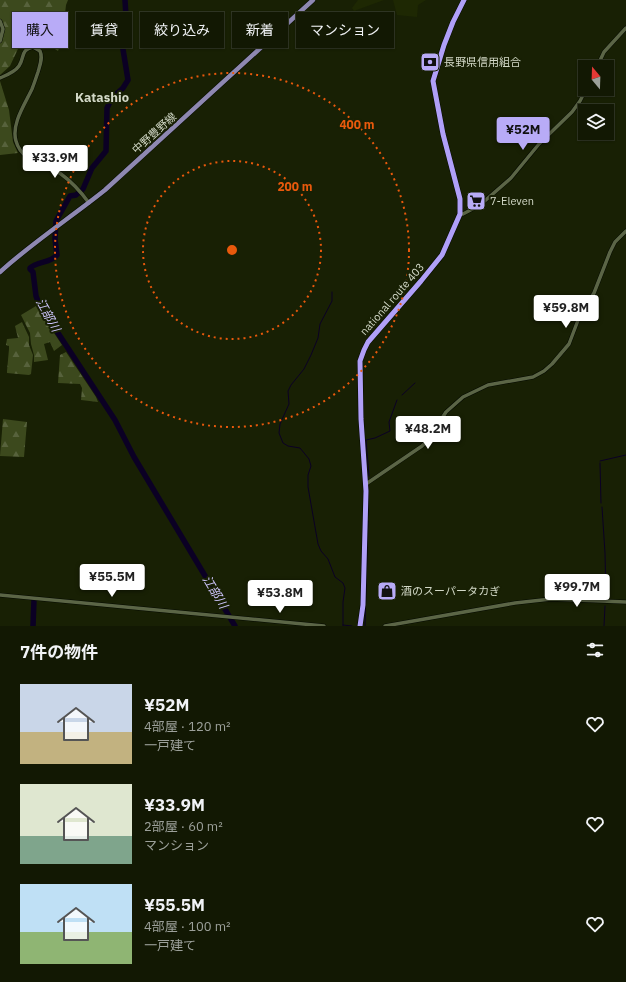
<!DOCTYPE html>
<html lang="ja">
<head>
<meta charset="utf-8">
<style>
  :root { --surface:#121803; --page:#1f2512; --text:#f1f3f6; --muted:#9ca09a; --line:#313725; --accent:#b8abf7 }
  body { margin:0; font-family:"IBM Plex Sans","Noto Sans JP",sans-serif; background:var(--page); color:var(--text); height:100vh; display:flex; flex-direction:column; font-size:15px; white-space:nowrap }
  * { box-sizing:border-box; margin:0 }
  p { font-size:13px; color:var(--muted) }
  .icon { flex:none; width:22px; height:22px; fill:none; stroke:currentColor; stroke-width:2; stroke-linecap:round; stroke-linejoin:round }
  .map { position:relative; height:626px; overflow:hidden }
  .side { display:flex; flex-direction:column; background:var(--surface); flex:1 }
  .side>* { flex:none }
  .top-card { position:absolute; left:12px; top:12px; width:400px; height:36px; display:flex; gap:8px }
  .needle { width:26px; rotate:341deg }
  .fabs { position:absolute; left:578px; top:60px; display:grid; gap:8px }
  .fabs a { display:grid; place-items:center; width:36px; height:36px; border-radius:0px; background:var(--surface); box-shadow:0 1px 3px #0004,0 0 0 1px var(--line); font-size:20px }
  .price { position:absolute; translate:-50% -34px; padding:0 9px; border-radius:4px; background:#fff; color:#222; font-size:13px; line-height:26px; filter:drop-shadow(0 1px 2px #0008) }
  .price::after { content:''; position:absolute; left:50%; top:24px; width:12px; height:9px; margin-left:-6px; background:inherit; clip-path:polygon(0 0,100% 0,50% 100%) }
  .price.current { background:var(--accent); color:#111 }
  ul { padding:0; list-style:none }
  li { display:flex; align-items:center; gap:12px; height:100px; padding:0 20px }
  li span { display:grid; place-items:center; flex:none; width:112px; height:80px; border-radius:0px; color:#555 }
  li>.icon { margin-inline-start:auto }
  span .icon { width:48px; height:48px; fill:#fffc; stroke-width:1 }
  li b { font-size:17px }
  h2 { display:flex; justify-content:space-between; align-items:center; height:48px; padding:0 20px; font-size:17px }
  .chip { padding:0 14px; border-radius:0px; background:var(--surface); box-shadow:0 1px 3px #0004,0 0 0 1px var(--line); font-size:14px; line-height:36px }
  .chip.current { background:var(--accent); color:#111 }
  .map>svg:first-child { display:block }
  .built { fill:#1e2803 }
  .forest { fill:url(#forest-firs) }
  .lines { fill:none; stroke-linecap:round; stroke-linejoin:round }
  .stream { stroke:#0b0024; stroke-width:1 }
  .river { stroke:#0b0024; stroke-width:5.5 }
  .minor-casing { stroke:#040900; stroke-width:4.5 }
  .major-casing { stroke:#040900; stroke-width:5.5 }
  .highway-casing { stroke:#040900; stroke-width:6 }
  .minor { stroke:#5b6546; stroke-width:3.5 }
  .major { stroke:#8e88b1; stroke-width:4.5 }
  .highway { stroke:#b0a0f8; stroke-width:5 }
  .ring { fill:none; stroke:#e8590c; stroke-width:2; stroke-dasharray:2 4 }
  .labels { text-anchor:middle; stroke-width:4; stroke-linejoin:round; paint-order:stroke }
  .poi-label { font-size:11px; fill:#d2d8c7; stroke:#182004; text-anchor:start }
  .street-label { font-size:11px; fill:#d2d8c7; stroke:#182004 }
  .water-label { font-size:12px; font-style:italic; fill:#d0c7ff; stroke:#182004 }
  .quarter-label { font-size:13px; font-weight:bold; fill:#d2d8c7; stroke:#182004 }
  .centre { fill:#e8590c; stroke:#182004; stroke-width:2 }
  .ring-label { font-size:12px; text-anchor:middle; font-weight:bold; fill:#e8590c; stroke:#182004; stroke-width:4; stroke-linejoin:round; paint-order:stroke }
</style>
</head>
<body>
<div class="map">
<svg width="626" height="626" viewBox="0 0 626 626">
  <defs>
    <pattern id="forest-firs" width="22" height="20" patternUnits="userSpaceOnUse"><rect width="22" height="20" fill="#3c491d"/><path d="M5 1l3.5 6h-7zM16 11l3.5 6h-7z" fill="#57623c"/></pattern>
  </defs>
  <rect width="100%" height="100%" fill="#182004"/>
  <g class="built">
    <polygon points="358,0 384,0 354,11 352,8"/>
    <polygon points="393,0 426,0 418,5 417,17 397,15"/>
  </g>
  <g class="forest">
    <polygon points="0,0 68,0 66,5 62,40 58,51 32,34 24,36 10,66 0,75"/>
    <polygon points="0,81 9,110 13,142 18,153 0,155"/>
    <polygon points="36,306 62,345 54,351 50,342 44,344 48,360 34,362 34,355 31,344 30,333 21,315"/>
    <polygon points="22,322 29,337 29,345 33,355 31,374 29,375 7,373 7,371 9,349 9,346 6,345 7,339 18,338 15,326"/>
    <polygon points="66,352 96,397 98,402 81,400 82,388 80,384 58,383 60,355"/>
    <polygon points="3,419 27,422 24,457 0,456"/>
  </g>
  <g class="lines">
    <g class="stream">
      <polyline points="332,292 332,301 320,324 318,338 311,355 304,369 291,385 288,391 289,404 280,424 279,433 283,443 288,446 300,448 309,459 311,466 308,475 308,487 318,544 321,551 328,559 335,577 343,583 345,588 343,602 343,626"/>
      <polyline points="402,395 415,383"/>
      <polyline points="600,461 626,455"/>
      <polyline points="600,463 601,503"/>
      <polyline points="369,476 366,440 375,438 390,431 389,422 397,400"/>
      <polyline points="602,507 605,553 606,599"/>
      <polyline points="368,515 368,499"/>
      <polyline points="343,625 352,626"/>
      <polyline points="365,626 368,521"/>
      <polyline points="604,626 605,606"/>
    </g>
    <g class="river">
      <path d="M125,0L126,16L121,37L128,80L123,88L112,98L107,108L106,151L92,168L83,189L76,195L70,196L56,221L55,239L57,255C51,263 38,261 30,268V269L33,272L36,296L39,304L115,420L134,457L235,626"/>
      <polyline points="33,626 34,600"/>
    </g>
    <defs>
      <g id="minor">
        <polyline points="0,21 3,29 0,41"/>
        <polyline points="597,67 604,52 626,28"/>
        <path d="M0,78C7,75 15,72 19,66C25,57 20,50 33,47L40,51C43,58 40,65 38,72C36,78 34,84 32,89C25,104 11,124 16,141C22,163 46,163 61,174C72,182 81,192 89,203"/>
        <polyline points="460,214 463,214 480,205 511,178 539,144 572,112 580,101 586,89"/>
        <polyline points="366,484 422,446 428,440 446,412 463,397 488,385 533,377 544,371 552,364 569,344 580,315 594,293 610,252 615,242 626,231"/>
        <polyline points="0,595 324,626"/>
        <polyline points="385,626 515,603 551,599 626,602"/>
      </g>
      <path id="major" d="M0,272C33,242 70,218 105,190L313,0"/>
      <polyline id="highway" points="360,626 363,605 366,491 361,419 360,361 364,350 368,342 421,281 442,255 460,214 460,199 443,134 433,81 444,45 453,22 464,0"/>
    </defs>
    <use href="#minor" class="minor-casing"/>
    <use href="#major" class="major-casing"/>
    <use href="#highway" class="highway-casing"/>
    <use href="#minor" class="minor"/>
    <use href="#major" class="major"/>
    <use href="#highway" class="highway"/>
  </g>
  <g class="ring">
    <circle cx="232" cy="250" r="89"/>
    <circle cx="232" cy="250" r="177"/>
  </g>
  <defs>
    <symbol id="bank-square" viewBox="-11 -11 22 22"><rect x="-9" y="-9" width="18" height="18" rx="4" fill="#b8abf7" stroke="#182004"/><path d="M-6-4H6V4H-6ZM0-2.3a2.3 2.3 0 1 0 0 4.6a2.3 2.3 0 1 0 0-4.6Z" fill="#111"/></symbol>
    <symbol id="supermarket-square" viewBox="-11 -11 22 22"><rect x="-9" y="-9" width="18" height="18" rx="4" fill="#b8abf7" stroke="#182004"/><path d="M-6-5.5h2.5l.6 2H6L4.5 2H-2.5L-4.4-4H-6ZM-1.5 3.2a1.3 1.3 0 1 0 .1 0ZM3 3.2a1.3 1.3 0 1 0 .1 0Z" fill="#111"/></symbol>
    <symbol id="shop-square" viewBox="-11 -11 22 22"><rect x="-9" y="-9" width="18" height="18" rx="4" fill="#b8abf7" stroke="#182004"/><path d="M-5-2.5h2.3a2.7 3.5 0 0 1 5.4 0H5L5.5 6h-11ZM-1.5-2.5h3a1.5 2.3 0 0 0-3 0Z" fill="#111"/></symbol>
  </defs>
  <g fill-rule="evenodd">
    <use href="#bank-square" x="419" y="51" width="22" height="22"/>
    <use href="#supermarket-square" x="465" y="190" width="22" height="22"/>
    <use href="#shop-square" x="376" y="580" width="22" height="22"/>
  </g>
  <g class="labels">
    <g class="poi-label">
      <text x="444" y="66">長野県信用組合</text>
      <text x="490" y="205">7-Eleven</text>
      <text x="401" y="595">酒のスーパータカぎ</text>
    </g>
    <g class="street-label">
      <text transform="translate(154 133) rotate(-42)" y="4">中野豊野線</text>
      <text transform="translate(392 299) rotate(-49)" y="4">national route 403</text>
    </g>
    <g class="water-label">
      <text transform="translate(48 315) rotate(61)" y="4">江部川</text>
      <text transform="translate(215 592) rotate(59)" y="4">江部川</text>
    </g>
    <g class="quarter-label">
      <text x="102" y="102">Katashio</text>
    </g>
  </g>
  <circle cx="232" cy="250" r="6" class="centre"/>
  <g class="ring-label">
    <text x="357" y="129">400 m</text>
    <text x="295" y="191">200 m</text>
  </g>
</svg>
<div class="fabs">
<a><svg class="needle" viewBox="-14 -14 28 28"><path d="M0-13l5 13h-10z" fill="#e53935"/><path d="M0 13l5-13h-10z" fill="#9ca09a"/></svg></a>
<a><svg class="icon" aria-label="layers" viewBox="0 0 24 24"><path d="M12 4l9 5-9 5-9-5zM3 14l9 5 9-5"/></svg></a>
</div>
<b class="price current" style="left:523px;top:151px">¥52M</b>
<b class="price" style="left:55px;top:179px">¥33.9M</b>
<b class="price" style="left:566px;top:329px">¥59.8M</b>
<b class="price" style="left:428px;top:450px">¥48.2M</b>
<b class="price" style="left:112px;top:598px">¥55.5M</b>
<b class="price" style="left:577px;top:608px">¥99.7M</b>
<b class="price" style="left:280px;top:614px">¥53.8M</b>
<div class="top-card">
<a class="chip current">購入</a>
<a class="chip">賃貸</a>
<a class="chip">絞り込み</a>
<a class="chip">新着</a>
<a class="chip">マンション</a>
</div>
</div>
<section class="side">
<h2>7件の物件<svg class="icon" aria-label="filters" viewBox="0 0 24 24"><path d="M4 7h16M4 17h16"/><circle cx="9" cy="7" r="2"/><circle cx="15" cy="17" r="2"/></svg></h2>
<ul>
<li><span style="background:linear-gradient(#c9d6e8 60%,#c2b280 0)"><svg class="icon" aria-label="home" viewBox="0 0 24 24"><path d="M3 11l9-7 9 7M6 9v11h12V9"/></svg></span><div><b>¥52M</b><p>4部屋 · 120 m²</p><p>一戸建て</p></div><svg class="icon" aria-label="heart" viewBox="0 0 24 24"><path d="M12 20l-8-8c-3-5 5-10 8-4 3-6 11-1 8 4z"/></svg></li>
<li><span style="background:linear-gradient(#dfe7d0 65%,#7fa58c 0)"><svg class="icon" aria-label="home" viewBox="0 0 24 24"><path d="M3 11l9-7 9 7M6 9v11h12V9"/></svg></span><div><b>¥33.9M</b><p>2部屋 · 60 m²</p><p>マンション</p></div><svg class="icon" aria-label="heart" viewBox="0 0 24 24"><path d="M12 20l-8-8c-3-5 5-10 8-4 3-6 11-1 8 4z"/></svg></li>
<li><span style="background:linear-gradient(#bfe0f5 60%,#8fb573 0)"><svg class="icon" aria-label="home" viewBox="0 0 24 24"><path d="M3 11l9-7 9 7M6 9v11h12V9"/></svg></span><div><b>¥55.5M</b><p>4部屋 · 100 m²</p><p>一戸建て</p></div><svg class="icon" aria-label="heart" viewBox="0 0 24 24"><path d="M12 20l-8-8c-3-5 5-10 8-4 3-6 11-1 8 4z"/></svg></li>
</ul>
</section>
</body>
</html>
